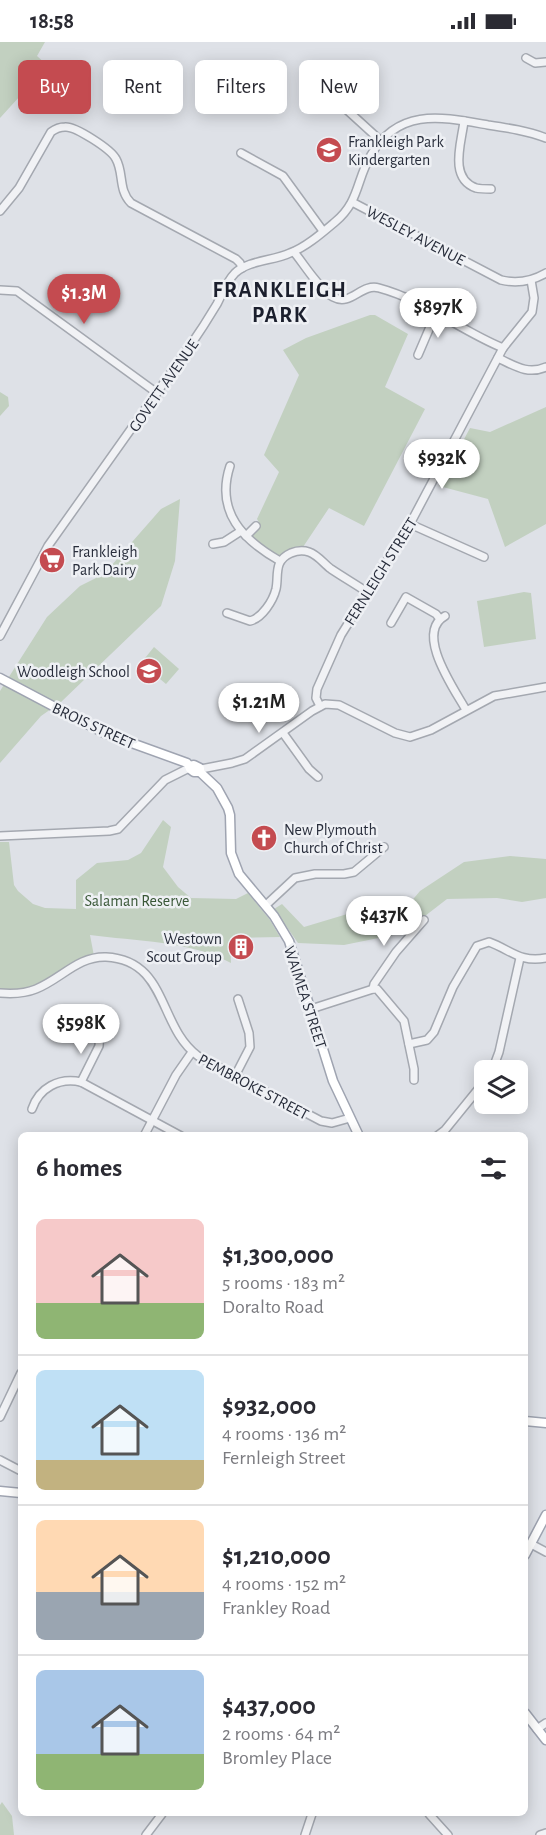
<!DOCTYPE html>
<html lang="en">
<head>
<meta charset="utf-8">
<style>
  :root { --surface:#fff; --page:#f2f2f3; --text:#2b2b33; --muted:#7c7c81; --line:#e1e1e2; --accent:#c44b50 }
  body { margin:0; font-family:"Alegreya Sans",sans-serif; background:var(--page); color:var(--text); height:100vh; display:flex; flex-direction:column; font-size:22px; white-space:nowrap }
  * { box-sizing:border-box; margin:0 }
  p { font-size:20px; color:var(--muted) }
  .icon { flex:none; width:33px; height:33px; fill:none; stroke:currentColor; stroke-width:2; stroke-linecap:round; stroke-linejoin:round }
  .map { position:relative; flex:1; overflow:hidden }
  .sheet { position:absolute; left:18px; top:1090px; width:510px; height:684px; display:flex; flex-direction:column; background:var(--surface); border-radius:9px; box-shadow:0 3px 15px #0003 }
  .sheet>* { flex:none }
  .hud { position:absolute; left:18px; top:18px; width:510px; height:54px; display:flex; gap:12px }
  .fabs { position:absolute; left:474px; top:1018px; display:grid; gap:12px }
  .fabs a { display:grid; place-items:center; width:54px; height:54px; border-radius:9px; background:var(--surface); box-shadow:0 3px 15px #0003; font-size:30px }
  .price { position:absolute; translate:-50% -51px; padding:0 14px; border-radius:21px; background:#fff; color:#222; font-size:20px; line-height:39px; filter:drop-shadow(0 2px 3px #0008) }
  .price::after { content:''; position:absolute; left:50%; top:36px; width:18px; height:14px; margin-left:-9px; background:inherit; clip-path:polygon(0 0,100% 0,50% 100%) }
  .price.on { background:var(--accent); color:#fff }
  ul { padding:0; list-style:none }
  li { display:flex; align-items:center; gap:18px; height:150px; padding:0 18px }
  li+li { border-top:2px solid var(--line) }
  li span { display:grid; place-items:center; flex:none; width:168px; height:120px; border-radius:9px; color:#555 }
  li>.icon { margin-inline-start:auto }
  span .icon { width:72px; height:72px; fill:#fffc; stroke-width:1 }
  li b { font-size:26px }
  h2 { display:flex; justify-content:space-between; align-items:center; height:72px; padding:0 18px; font-size:26px }
  .pill { padding:0 21px; border-radius:9px; background:var(--surface); box-shadow:0 3px 15px #0003; font-size:21px; line-height:54px }
  .pill.on { background:var(--accent); color:#fff }
  .status { display:flex; justify-content:space-between; align-items:center; height:42px; padding:0 30px; background:var(--surface); direction:ltr }
  .status svg { height:16px; fill:currentColor }
  .map>svg:first-child { display:block }
  .green { fill:#c2d0c0 }
  .lines { fill:none; stroke-linecap:round; stroke-linejoin:round }
  .minor-casing { stroke:#a4a8b0; stroke-width:10 }
  .major-casing { stroke:#9fa4b1; stroke-width:11 }
  .minor { stroke:#f1f2f5; stroke-width:7 }
  .major { stroke:#fff; stroke-width:8 }
  .labels { text-anchor:middle; stroke-width:5; stroke-linejoin:round; paint-order:stroke }
  .poi-label { font-size:16px; fill:#292e3c; stroke:#eef0f4; text-anchor:start }
  .street-label { font-size:16px; fill:#292e3c; stroke:#eef0f4 }
  .park-label { font-size:16px; fill:#395737; stroke:#eef0f4 }
  .district-label { font-size:22px; font-weight:bold; letter-spacing:1.5px; fill:#1b1f2d; stroke:#eef0f4 }
</style>
</head>
<body>
<div class="status"><b>18:58</b><svg viewBox="0 0 49 12"><path d="M0 12V9h3v3zM5 12V6h3v6zM10 12V3h3v9zM15 12V0h3v12zM26 1h20v11H26zM47 4h2v5h-2z"/></svg></div>
<div class="map">
<svg width="546" height="1793" viewBox="0 0 546 1793">
  <rect width="100%" height="100%" fill="#dee1e7"/>
  <g class="green">
    <polygon points="0,0 45,0 37,14 71,45 51,46 20,54 0,76"/>
    <polygon points="370,273 375,273 408,292 385,345 425,367 364,484 329,466 303,505 288,508 280,515 258,502 252,495 260,482 257,477 279,430 264,413 299,333 283,308 306,296"/>
    <polygon points="0,350 8,355 9,364 0,374"/>
    <polygon points="546,365 546,482 505,505 488,457 439,444 470,386 490,390"/>
    <polygon points="180,457 175,519 161,564 61,660 41,674 0,721 0,649 47,575 80,544 104,532 161,467"/>
    <polygon points="524,550 531,551 536,597 484,605 477,559"/>
    <polygon points="154,605 179,627 166,642 141,621"/>
    <path d="M163,778L171,785L163,825L178,845L191,856L236,857L248,851L270,878L280,895L230,896L231,921C192,899 134,899 90,893L94,914L38,943L18,949L0,948V800H9L14,843L18,849L33,862L45,866L76,867V838L97,821L128,818L141,811Z"/>
    <polygon points="510,814 546,817 546,856 522,860 497,856 447,857 403,891 344,903 298,901 274,867 282,862 304,885 354,870 404,868 420,849 464,820"/>
    <polygon points="2,1760 12,1774 14,1793 0,1793 0,1763"/>
  </g>
  <g class="lines">
    <defs>
      <g id="minor">
        <polyline points="526,16 535,21 546,20"/>
        <polyline points="336,60 347,68 381,99"/>
        <path d="M464,79C462,99 448,136 476,146C480,147 486,147 491,147"/>
        <polyline points="241,111 283,134 323,189"/>
        <path d="M352,160L501,238C517,242 532,239 546,231"/>
        <path d="M0,169L19,146L51,90C55,87 59,85 65,85C75,84 111,107 116,117C124,131 118,148 131,161L236,217L240,221L242,226"/>
        <path d="M294,210C304,222 319,247 333,255C351,265 361,241 379,246C424,258 461,289 503,306"/>
        <polyline points="0,248 17,249 157,351"/>
        <polyline points="418,313 436,271"/>
        <path d="M498,316C515,324 528,333 546,325"/>
        <path d="M230,424C215,470 243,498 280,519"/>
        <polyline points="410,482 484,515"/>
        <polyline points="246,494 256,484"/>
        <polyline points="213,502 224,500 241,489"/>
        <path d="M227,571L250,579C262,576 273,559 276,547C279,533 273,519 291,511C296,509 303,508 309,510C318,513 324,522 331,527C343,535 355,542 367,550"/>
        <path d="M445,574C414,591 455,648 466,668"/>
        <polyline points="391,581 406,555 436,572 440,577"/>
        <path d="M0,594L48,504L190,304C199,291 208,277 217,262C222,252 227,239 235,231C249,218 273,219 290,211C306,205 322,191 335,180C360,159 356,138 371,113C399,65 442,75 488,83C508,86 528,89 546,96"/>
        <polyline points="320,664 316,656 317,647 341,593 410,482 503,306 532,270 534,256 531,238"/>
        <polyline points="283,691 309,727 318,735"/>
        <polyline points="201,727 232,721 245,717 312,669 325,662 339,663 395,691 410,695 431,688 494,654 546,645"/>
        <polyline points="0,794 109,789 118,787 165,738 189,726"/>
        <polyline points="266,863 295,836 315,832 344,832 354,830 384,805"/>
        <polyline points="373,947 374,942 396,910 424,878"/>
        <path d="M0,951C12,952 24,952 36,947C61,937 78,914 106,915C168,918 158,985 198,1014L321,1079L332,1081L350,1076"/>
        <polyline points="311,967 373,947 377,947 404,979 414,1027 414,1038"/>
        <path d="M409,1002L427,998L434,990L453,945L477,904L489,900C511,908 520,921 546,916"/>
        <polyline points="492,1029 499,1010 520,916"/>
        <polyline points="235,1034 250,1005 249,991 238,957"/>
        <polyline points="81,1040 99,1004 100,991"/>
        <path d="M32,1067C39,1046 59,1035 81,1040L181,1094"/>
        <polyline points="144,1094 176,1033 192,1010"/>
        <polyline points="437,1094 445,1088 484,1040"/>
        <polyline points="0,1375 21,1331"/>
        <polyline points="0,1418 21,1429"/>
        <polyline points="531,1502 546,1510"/>
        <polyline points="537,1687 546,1681"/>
        <polyline points="429,1772 448,1793"/>
        <polyline points="146,1793 162,1772"/>
        <polyline points="305,1793 312,1772"/>
        <polyline points="540,1793 546,1791"/>
      </g>
      <g id="major">
        <polyline points="0,636 104,691 187,721 189,724"/>
        <polygon points="194,723 200,726 200,730 194,730 190,727 189,724"/>
        <polyline points="200,730 217,746 228,766 230,773 231,811 239,832 274,874 289,899 333,1039 359,1094"/>
        <polyline points="525,1379 546,1381"/>
        <polyline points="0,1449 21,1451"/>
        <polyline points="525,1513 546,1473"/>
        <polyline points="525,1671 546,1698"/>
      </g>
    </defs>
    <use href="#minor" class="minor-casing"/>
    <use href="#major" class="major-casing"/>
    <use href="#minor" class="minor"/>
    <use href="#major" class="major"/>
  </g>
  <defs>
    <symbol id="school-disc" viewBox="-11 -11 22 22"><circle r="9.5" fill="#c44b50" stroke="#eef0f4"/><path d="M0-5L7-2L0 1L-7-2ZM-4 1L0 2.5L4 1V4Q0 6-4 4Z" fill="#fff"/></symbol>
    <symbol id="supermarket-disc" viewBox="-11 -11 22 22"><circle r="9.5" fill="#c44b50" stroke="#eef0f4"/><path d="M-6-5.5h2.5l.6 2H6L4.5 2H-2.5L-4.4-4H-6ZM-1.5 3.2a1.3 1.3 0 1 0 .1 0ZM3 3.2a1.3 1.3 0 1 0 .1 0Z" fill="#fff"/></symbol>
    <symbol id="church-disc" viewBox="-11 -11 22 22"><circle r="9.5" fill="#c44b50" stroke="#eef0f4"/><path d="M-1.2-6h2.4v3.5h3.3v2.4h-3.3V6h-2.4V-.1h-3.3v-2.4h3.3Z" fill="#fff"/></symbol>
    <symbol id="building-disc" viewBox="-11 -11 22 22"><circle r="9.5" fill="#c44b50" stroke="#eef0f4"/><path d="M-4-6H4V6H1V3H-1V6H-4ZM-2.5-4.3h1.7v1.8h-1.7ZM.8-4.3h1.7v1.8H.8ZM-2.5-1h1.7V.8h-1.7ZM.8-1h1.7V.8H.8Z" fill="#fff"/></symbol>
  </defs>
  <g fill-rule="evenodd">
    <use href="#school-disc" x="314" y="93" width="30" height="30"/>
    <use href="#supermarket-disc" x="37" y="503" width="30" height="30"/>
    <use href="#school-disc" x="134" y="614" width="30" height="30"/>
    <use href="#church-disc" x="249" y="781" width="30" height="30"/>
    <use href="#building-disc" x="226" y="890" width="30" height="30"/>
  </g>
  <g class="labels">
    <g class="poi-label">
      <text x="348" y="105">Frankleigh Park<tspan x="348" dy="18">Kindergarten</tspan></text>
      <text x="72" y="515">Frankleigh<tspan x="72" dy="18">Park Dairy</tspan></text>
      <text x="130" y="635" text-anchor="end">Woodleigh School</text>
      <text x="284" y="793">New Plymouth<tspan x="284" dy="18">Church of Christ</tspan></text>
      <text x="222" y="902" text-anchor="end">Westown<tspan x="222" dy="18">Scout Group</tspan></text>
    </g>
    <g class="street-label">
      <text transform="translate(416 193) rotate(28)" y="6">WESLEY AVENUE</text>
      <text transform="translate(163 343) rotate(-55)" y="6">GOVETT AVENUE</text>
      <text transform="translate(380 529) rotate(-58)" y="6">FERNLEIGH STREET</text>
      <text transform="translate(94 683) rotate(25)" y="6">BROIS STREET</text>
      <text transform="translate(306 955) rotate(72)" y="6">WAIMEA STREET</text>
      <text transform="translate(254 1044) rotate(28)" y="6">PEMBROKE STREET</text>
    </g>
    <g class="park-label">
      <text x="137" y="864">Salaman Reserve</text>
    </g>
    <g class="district-label">
      <text x="280" y="255">FRANKLEIGH<tspan x="280" dy="25">PARK</tspan></text>
    </g>
  </g>
</svg>
<div class="fabs">
<a><svg class="icon" aria-label="layers" viewBox="0 0 24 24"><path d="M12 4l9 5-9 5-9-5zM3 14l9 5 9-5"/></svg></a>
</div>
<b class="price on" style="left:84px;top:283px">$1.3M</b>
<b class="price" style="left:438px;top:297px">$897K</b>
<b class="price" style="left:442px;top:448px">$932K</b>
<b class="price" style="left:259px;top:692px">$1.21M</b>
<b class="price" style="left:384px;top:905px">$437K</b>
<b class="price" style="left:81px;top:1013px">$598K</b>
<div class="hud">
<a class="pill on">Buy</a>
<a class="pill">Rent</a>
<a class="pill">Filters</a>
<a class="pill">New</a>
</div>
<section class="sheet">
<h2>6 homes<svg class="icon" aria-label="filters" viewBox="0 0 24 24"><path d="M4 7h16M4 17h16"/><circle cx="9" cy="7" r="2"/><circle cx="15" cy="17" r="2"/></svg></h2>
<ul>
<li><span style="background:linear-gradient(#f6c9c9 70%,#8fb573 0)"><svg class="icon" aria-label="home" viewBox="0 0 24 24"><path d="M3 11l9-7 9 7M6 9v11h12V9"/></svg></span><div><b>$1,300,000</b><p>5 rooms · 183 m²</p><p>Doralto Road</p></div></li>
<li><span style="background:linear-gradient(#bfe0f5 75%,#c2b280 0)"><svg class="icon" aria-label="home" viewBox="0 0 24 24"><path d="M3 11l9-7 9 7M6 9v11h12V9"/></svg></span><div><b>$932,000</b><p>4 rooms · 136 m²</p><p>Fernleigh Street</p></div></li>
<li><span style="background:linear-gradient(#ffd9b3 60%,#9aa5b1 0)"><svg class="icon" aria-label="home" viewBox="0 0 24 24"><path d="M3 11l9-7 9 7M6 9v11h12V9"/></svg></span><div><b>$1,210,000</b><p>4 rooms · 152 m²</p><p>Frankley Road</p></div></li>
<li><span style="background:linear-gradient(#a9c7e8 70%,#8fb573 0)"><svg class="icon" aria-label="home" viewBox="0 0 24 24"><path d="M3 11l9-7 9 7M6 9v11h12V9"/></svg></span><div><b>$437,000</b><p>2 rooms · 64 m²</p><p>Bromley Place</p></div></li>
</ul>
</section>
</div>
</body>
</html>
